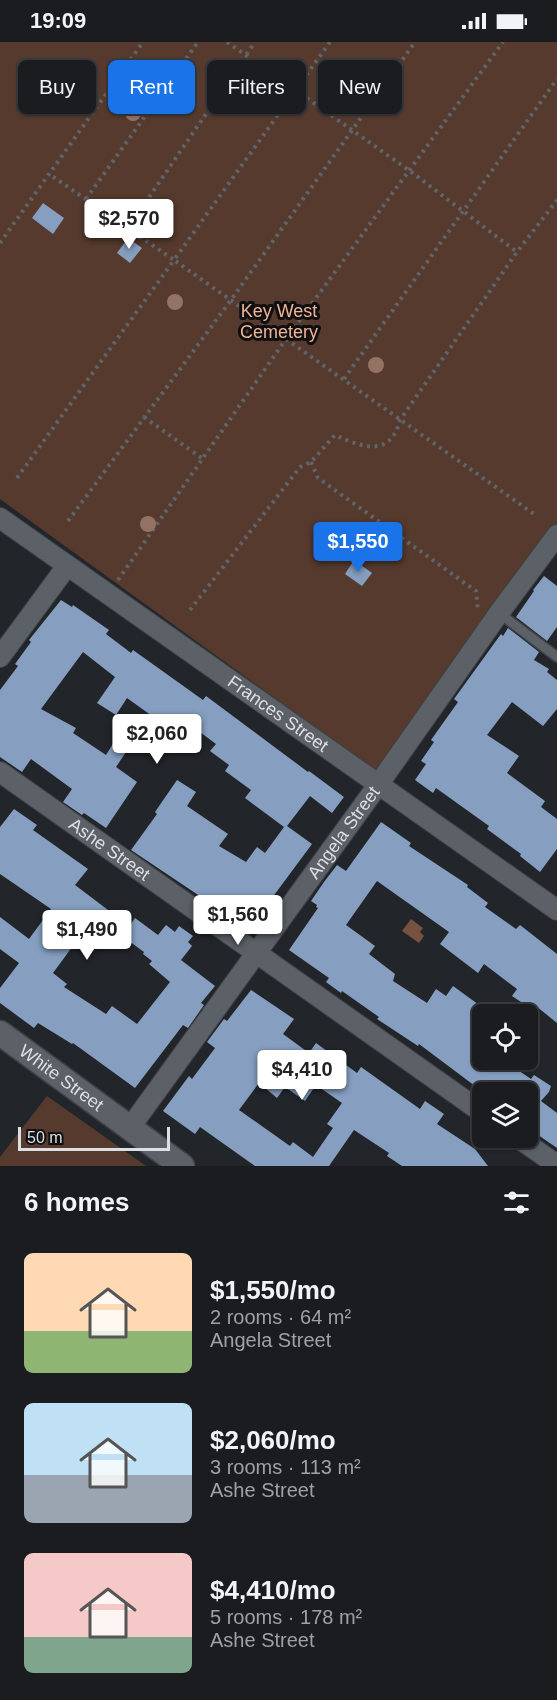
<!DOCTYPE html>
<html lang="en">
<head>
<meta charset="utf-8">
<style>
  :root { --surface:#1a1c20; --page:#232529; --text:#f1f3f6; --muted:#9fa1a5; --line:#383a3e; --accent:#1a73e8 }
  body { margin:0; font-family:Helvetica,sans-serif; background:var(--page); color:var(--text); height:100vh; display:flex; flex-direction:column; font-size:22px; white-space:nowrap }
  * { box-sizing:border-box; margin:0 }
  p { font-size:20px; color:var(--muted) }
  .icon { flex:none; width:33px; height:33px; fill:none; stroke:currentColor; stroke-width:2; stroke-linecap:round; stroke-linejoin:round }
  .map { position:relative; height:1124px; overflow:hidden }
  .sheet { display:flex; flex-direction:column; background:var(--surface); flex:1 }
  .sheet>* { flex:none }
  .guide { position:absolute; left:18px; top:18px; width:522px; height:54px; display:flex; gap:12px }
  .buttons { position:absolute; left:472px; top:962px; display:grid; gap:12px }
  .buttons a { display:grid; place-items:center; width:66px; height:66px; border-radius:9px; background:var(--surface); box-shadow:0 2px 4px #0004,0 0 0 2px var(--line); font-size:30px }
  .scale { position:absolute; left:18px; bottom:15px; width:152px; box-sizing:border-box; padding-left:6px; border:3px solid #dcdfe3; border-top:0; font-size:16px; line-height:21px; white-space:nowrap; color:#dcdfe3; -webkit-text-stroke:4px #0d0f11; paint-order:stroke }
  .price { position:absolute; translate:-50% -51px; padding:0 14px; border-radius:6px; background:#fff; color:#222; font-size:20px; line-height:39px; filter:drop-shadow(0 2px 3px #0008) }
  .price::after { content:''; position:absolute; left:50%; top:36px; width:18px; height:14px; margin-left:-9px; background:inherit; clip-path:polygon(0 0,100% 0,50% 100%) }
  .price.on { background:var(--accent); color:#fff }
  ul { padding:0; list-style:none }
  li { display:flex; align-items:center; gap:18px; height:150px; padding:0 24px }
  li span { display:grid; place-items:center; flex:none; width:168px; height:120px; border-radius:9px; color:#555 }
  li>.icon { margin-inline-start:auto }
  span .icon { width:72px; height:72px; fill:#fffc; stroke-width:1 }
  li b { font-size:26px }
  h2 { display:flex; justify-content:space-between; align-items:center; height:72px; padding:0 24px; font-size:26px }
  .pill { padding:0 21px; border-radius:9px; background:var(--surface); box-shadow:0 2px 4px #0004,0 0 0 2px var(--line); font-size:21px; line-height:54px }
  .pill.on { background:var(--accent); color:#fff }
  .status { display:flex; justify-content:space-between; align-items:center; height:42px; padding:0 30px; background:var(--surface); direction:ltr }
  .status svg { height:16px; fill:currentColor }
  .map>svg:first-child { display:block }
  .green { fill:#563a2d }
  .water { fill:#785240 }
  .building { fill:#869fc1; fill-rule:evenodd }
  .lines { fill:none; stroke-linecap:round; stroke-linejoin:round }
  .service-casing { stroke:#3e4146; stroke-width:12 }
  .minor-casing { stroke:#3e4146; stroke-width:22 }
  .tertiary-casing { stroke:#3e4146; stroke-width:27 }
  .path { stroke:#606368; stroke-width:4; stroke-dasharray:3 4.5; stroke-linecap:butt }
  .service { stroke:#5c6067; stroke-width:9 }
  .minor { stroke:#5c6067; stroke-width:20 }
  .tertiary { stroke:#5c6067; stroke-width:24 }
  .tree { fill:#957364 }
  .labels { text-anchor:middle; stroke-width:6; stroke-linejoin:round; paint-order:stroke }
  .park-label { font-size:18px; fill:#f3b293; stroke:#0d0f11 }
  .street-label { font-size:18px; fill:#dcdfe3; stroke:#0d0f11 }
</style>
</head>
<body>
<div class="status"><b>19:09</b><svg viewBox="0 0 49 12"><path d="M0 12V9h3v3zM5 12V6h3v6zM10 12V3h3v9zM15 12V0h3v12zM26 1h20v11H26zM47 4h2v5h-2z"/></svg></div>
<div class="map">
<svg width="557" height="1124" viewBox="0 0 557 1124">
  <rect width="100%" height="100%" fill="#22262b"/>
  <g class="green">
    <polygon points="0,0 557,0 557,481 377,730 0,457"/>
    <polygon points="47,1054 146,1124 0,1124 0,1115"/>
  </g>
  <polygon class="water" points="411,877 423,886 420,890 424,894 419,901 402,889"/>
  <g class="building">
    <polygon points="43,161 64,176 53,192 32,176"/>
    <polygon points="128,196 142,206 130,221 117,211"/>
    <polygon points="354,518 372,531 362,544 345,532"/>
    <polygon points="544,534 557,544 557,585 547,599 516,575 534,549 533,548"/>
    <polygon points="61,558 72,565 73,563 109,588 106,592 131,611 133,608 203,658 206,654 308,730 309,729 344,755 332,771 310,754 287,784 312,802 249,887 131,808 157,772 155,770 177,738 196,750 187,764 228,792 219,804 246,820 257,805 265,811 284,785 245,756 251,748 225,729 229,723 210,709 216,702 181,676 173,686 161,677 159,679 127,656 116,673 97,661 115,635 83,610 41,667 76,686 73,691 106,713 117,695 130,704 116,725 137,740 106,786 84,771 82,773 63,760 72,747 31,717 22,730 0,715 0,648 18,624 15,622 31,600 29,598"/>
    <polygon points="508,586 539,610 534,618 549,627 547,630 557,638 557,667 543,684 512,660 487,693 519,714 507,731 545,759 541,765 557,777 557,807 540,830 520,814 521,812 487,787 489,784 436,746 433,751 415,738 426,722 421,719 434,700 431,698 458,660 454,657 501,592 503,594"/>
    <polygon points="14,767 37,783 33,788 88,827 75,843 116,874 96,901 89,895 84,901 78,897 53,931 67,942 64,945 106,972 112,964 137,982 170,940 149,922 152,919 143,912 144,910 122,894 135,876 158,893 166,883 175,890 179,884 193,894 188,900 192,904 181,918 215,944 201,961 204,963 188,986 183,983 135,1046 73,1001 72,1002 38,981 34,986 0,961 0,946 19,921 0,907 0,875 29,897 51,867 0,832 0,785"/>
    <polygon points="381,780 411,801 409,804 468,843 467,845 488,861 485,865 516,887 520,883 557,912 557,981 536,964 533,968 512,954 517,947 484,922 478,931 440,902 449,890 377,839 346,883 375,904 369,912 395,932 393,939 427,961 436,947 446,954 453,944 486,968 483,972 483,1017 502,1017 531,1037 534,1033 551,1044 549,1050 541,1059 557,1071 557,1106 528,1086 528,1050 483,1050 419,1002 418,1004 377,977 379,975 342,949 341,951 326,940 329,936 289,908 318,866 316,865 317,863 311,859 324,840 337,823 346,829"/>
    <path d="M251,948L294,977L283,992L309,1011L316,1001L357,1031L361,1025L420,1067L425,1059L444,1072L437,1082L475,1107L488,1124H402L387,1114L389,1111L354,1088L329,1124H255L200,1085L195,1092L163,1069L189,1034L192,1037L215,1006L207,1000L224,977L227,979ZM259,1041L277,1056L285,1045L305,1059L316,1043L342,1061L327,1082L333,1086L313,1115L293,1100L290,1104L239,1068Z"/>
  </g>
  <g class="lines">
    <defs>
      <polyline id="service" points="499,571 557,615"/>
      <g id="minor">
        <path id="s1" d="M0,476L557,868"/>
        <polyline points="0,615 67,524"/>
        <path id="s2" d="M0,730L483,1071"/>
        <path id="s3" d="M129,1087L378,743L499,571L557,493"/>
        <polyline points="517,1095 557,1123"/>
      </g>
      <g id="tertiary">
        <path id="s4" d="M0,991L182,1124"/>
      </g>
    </defs>
    <use href="#service" class="service-casing"/>
    <use href="#minor" class="minor-casing"/>
    <use href="#tertiary" class="tertiary-casing"/>
    <g class="path">
      <polyline points="227,0 410,129 517,210"/>
      <polyline points="330,0 174,218 534,472"/>
      <polyline points="86,157 198,0"/>
      <polyline points="128,186 255,0"/>
      <polyline points="0,201 143,0"/>
      <polyline points="344,337 557,37"/>
      <polyline points="144,375 203,417"/>
      <polyline points="311,420 318,436 476,549 478,568"/>
      <polyline points="17,436 174,218 49,132"/>
      <polyline points="68,479 231,258 415,0"/>
      <polyline points="118,538 286,297 503,0"/>
      <path d="M190,568L300,425L311,420L335,393C363,406 391,415 400,378L517,210L557,158"/>
    </g>
    <use href="#service" class="service"/>
    <use href="#minor" class="minor"/>
    <use href="#tertiary" class="tertiary"/>
  </g>
  <g class="tree">
    <circle cx="133" cy="71" r="8"/>
    <circle cx="175" cy="260" r="8"/>
    <circle cx="376" cy="323" r="8"/>
    <circle cx="148" cy="482" r="8"/>
  </g>
  <g class="labels">
    <g class="park-label">
      <text x="279" y="275">Key West<tspan x="279" dy="21">Cemetery</tspan></text>
    </g>
    <g class="street-label">
      <text dy="6" stroke="none"><textPath href="#s1" startOffset="340">Frances Street</textPath></text>
      <text dy="6" stroke="none"><textPath href="#s3" startOffset="366">Angela Street</textPath></text>
      <text dy="6" stroke="none"><textPath href="#s2" startOffset="134">Ashe Street</textPath></text>
      <text dy="6" stroke="none"><textPath href="#s4" startOffset="76">White Street</textPath></text>
    </g>
  </g>
</svg>
<div class="buttons">
<a><svg class="icon" aria-label="locate" viewBox="0 0 24 24"><circle cx="12" cy="12" r="6"/><path d="M12 2v4M12 18v4M2 12h4M18 12h4"/></svg></a>
<a><svg class="icon" aria-label="layers" viewBox="0 0 24 24"><path d="M12 4l9 5-9 5-9-5zM3 14l9 5 9-5"/></svg></a>
</div>
<div class="scale">50 m</div>
<b class="price" style="left:129px;top:208px">$2,570</b>
<b class="price on" style="left:358px;top:531px">$1,550</b>
<b class="price" style="left:157px;top:723px">$2,060</b>
<b class="price" style="left:238px;top:904px">$1,560</b>
<b class="price" style="left:87px;top:919px">$1,490</b>
<b class="price" style="left:302px;top:1059px">$4,410</b>
<div class="guide">
<a class="pill">Buy</a>
<a class="pill on">Rent</a>
<a class="pill">Filters</a>
<a class="pill">New</a>
</div>
</div>
<section class="sheet">
<h2>6 homes<svg class="icon" aria-label="filters" viewBox="0 0 24 24"><path d="M4 7h16M4 17h16"/><circle cx="9" cy="7" r="2"/><circle cx="15" cy="17" r="2"/></svg></h2>
<ul>
<li><span style="background:linear-gradient(#ffd9b3 65%,#8fb573 0)"><svg class="icon" aria-label="home" viewBox="0 0 24 24"><path d="M3 11l9-7 9 7M6 9v11h12V9"/></svg></span><div><b>$1,550/mo</b><p>2 rooms · 64 m²</p><p>Angela Street</p></div></li>
<li><span style="background:linear-gradient(#bfe0f5 60%,#9aa5b1 0)"><svg class="icon" aria-label="home" viewBox="0 0 24 24"><path d="M3 11l9-7 9 7M6 9v11h12V9"/></svg></span><div><b>$2,060/mo</b><p>3 rooms · 113 m²</p><p>Ashe Street</p></div></li>
<li><span style="background:linear-gradient(#f6c9c9 70%,#7fa58c 0)"><svg class="icon" aria-label="home" viewBox="0 0 24 24"><path d="M3 11l9-7 9 7M6 9v11h12V9"/></svg></span><div><b>$4,410/mo</b><p>5 rooms · 178 m²</p><p>Ashe Street</p></div></li>
</ul>
</section>
</body>
</html>
